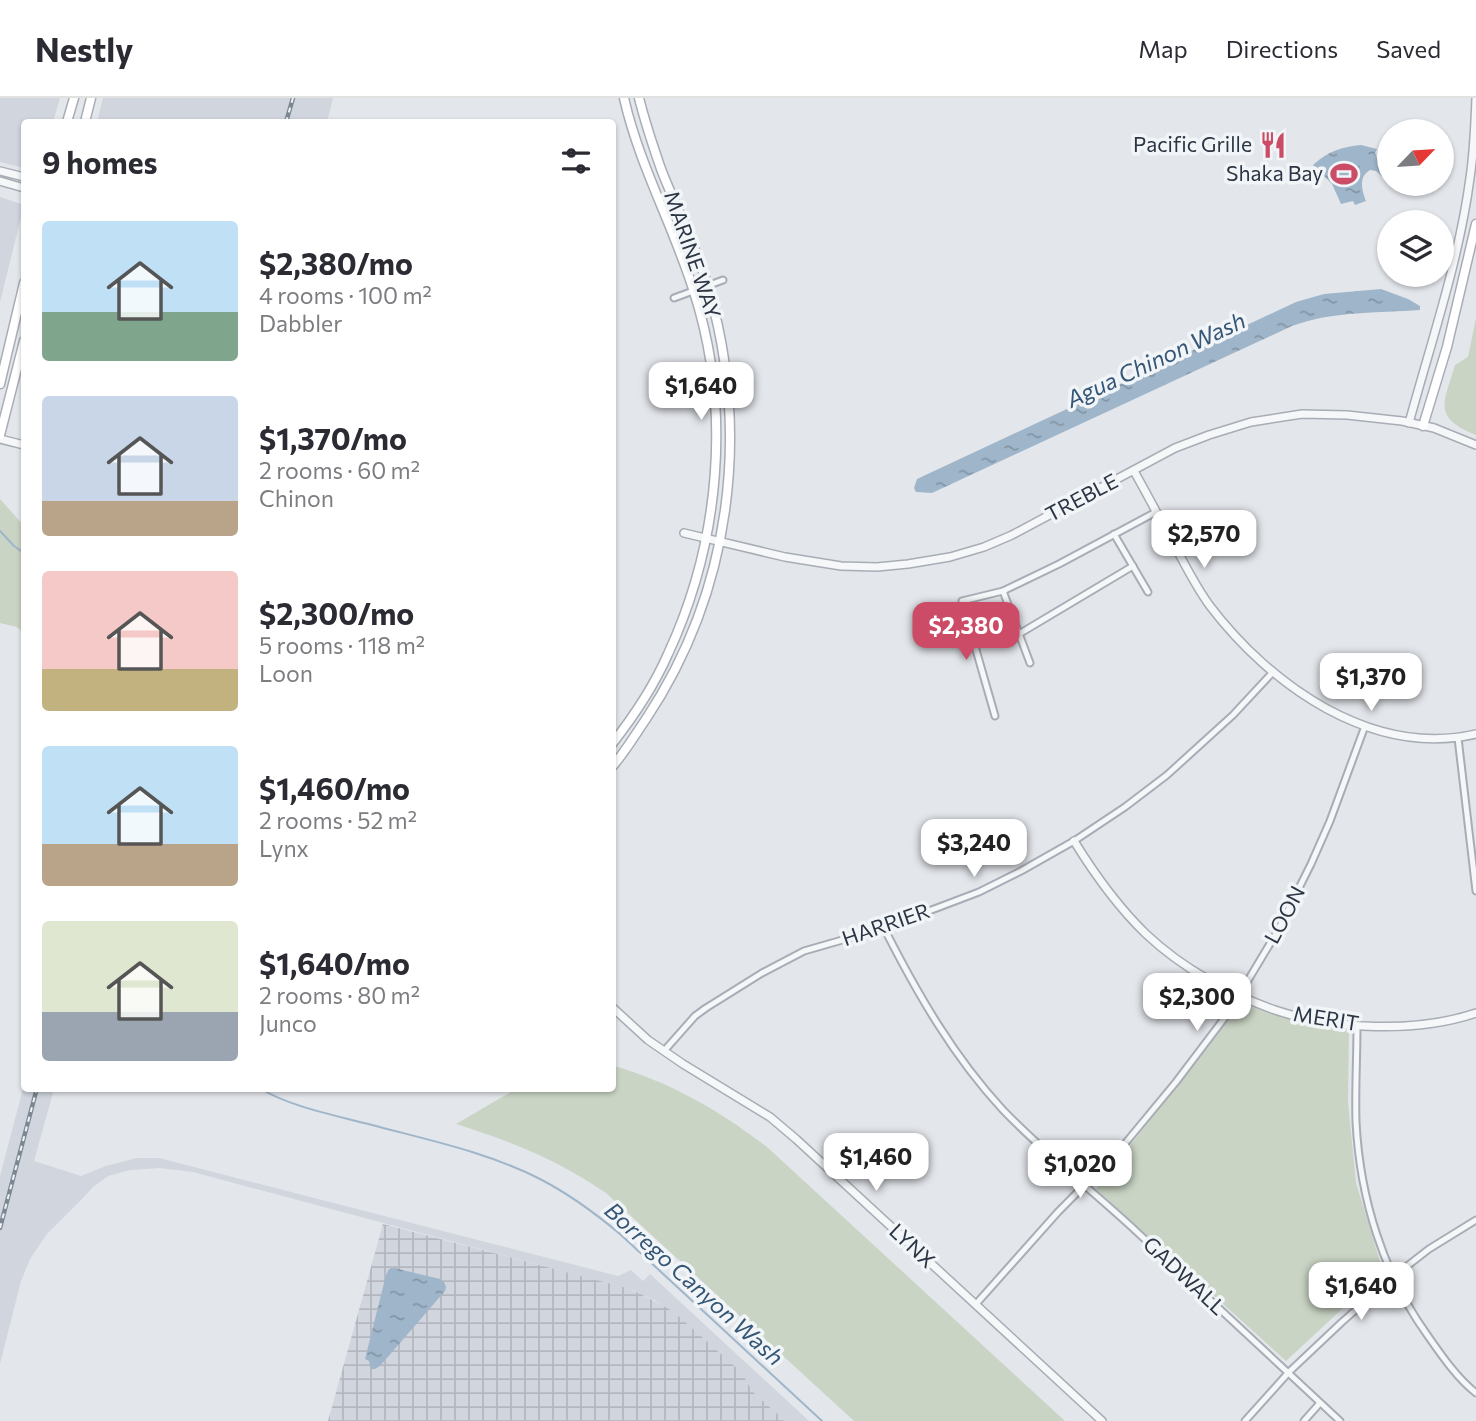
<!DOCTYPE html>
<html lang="en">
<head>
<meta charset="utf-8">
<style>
  :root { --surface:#fff; --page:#f7f7f7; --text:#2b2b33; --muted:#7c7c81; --line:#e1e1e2; --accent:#cc4b66 }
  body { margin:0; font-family:Commissioner,sans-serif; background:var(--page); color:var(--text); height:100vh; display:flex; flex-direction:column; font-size:26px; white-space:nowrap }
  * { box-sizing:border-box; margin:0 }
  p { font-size:23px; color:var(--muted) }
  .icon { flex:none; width:38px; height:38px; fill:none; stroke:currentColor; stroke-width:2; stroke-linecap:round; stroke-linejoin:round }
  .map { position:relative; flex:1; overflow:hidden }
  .panel { position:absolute; left:21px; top:21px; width:595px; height:973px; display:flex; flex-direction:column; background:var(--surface); border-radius:7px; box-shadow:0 2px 5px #0004 }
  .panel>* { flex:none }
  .needle { width:46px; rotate:65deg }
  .buttons { position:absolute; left:1377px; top:21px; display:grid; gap:14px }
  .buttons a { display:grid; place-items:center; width:77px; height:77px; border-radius:50%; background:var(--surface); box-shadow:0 2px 5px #0004; font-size:35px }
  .price { position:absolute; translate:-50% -60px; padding:0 16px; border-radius:14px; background:#fff; color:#222; font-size:23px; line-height:46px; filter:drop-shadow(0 2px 4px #0008) }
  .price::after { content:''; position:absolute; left:50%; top:42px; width:21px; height:16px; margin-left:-10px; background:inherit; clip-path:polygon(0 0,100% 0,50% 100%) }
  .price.selected { background:var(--accent); color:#fff }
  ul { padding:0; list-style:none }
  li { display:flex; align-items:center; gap:21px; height:175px; padding:0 21px }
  li span { display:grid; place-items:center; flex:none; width:196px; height:140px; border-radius:7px; color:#555 }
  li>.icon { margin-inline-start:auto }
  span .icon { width:84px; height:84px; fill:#fffc; stroke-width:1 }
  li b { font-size:30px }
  h2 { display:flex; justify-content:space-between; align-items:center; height:84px; padding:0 21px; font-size:30px }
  header { display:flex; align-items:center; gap:42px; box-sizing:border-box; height:98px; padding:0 35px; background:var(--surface); border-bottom:2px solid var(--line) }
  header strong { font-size:33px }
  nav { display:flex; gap:38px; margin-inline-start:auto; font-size:24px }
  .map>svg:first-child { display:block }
  .built { fill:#d1d5dd }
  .industrial { fill:url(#industrial-grid) }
  .green { fill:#c9d4c4 }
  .water { fill:url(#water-ripples) }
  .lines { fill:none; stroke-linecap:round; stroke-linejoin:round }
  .stream { stroke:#9fb6ca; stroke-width:2 }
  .minor-casing { stroke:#a8adb5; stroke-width:9 }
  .tertiary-casing { stroke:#a8adb5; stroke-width:10 }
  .secondary-casing { stroke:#a8adb5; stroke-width:11 }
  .minor { stroke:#f5f7f9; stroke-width:5 }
  .tertiary { stroke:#f5f7f9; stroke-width:7 }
  .secondary { stroke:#fff; stroke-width:8 }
  .rail-casing { stroke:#7c8794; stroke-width:4.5 }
  .rail { stroke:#f2f5f8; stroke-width:2; stroke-dasharray:5; stroke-linecap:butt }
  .labels { text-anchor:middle; stroke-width:7; stroke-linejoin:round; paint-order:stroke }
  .poi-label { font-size:21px; fill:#2b3543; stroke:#f2f5f8; text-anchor:end }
  .street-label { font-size:21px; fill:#2b3543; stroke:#f2f5f8 }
  .water-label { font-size:23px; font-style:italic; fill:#355676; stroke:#f2f5f8 }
</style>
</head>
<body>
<header>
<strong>Nestly</strong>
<nav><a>Map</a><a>Directions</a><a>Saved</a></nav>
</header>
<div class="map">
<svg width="1476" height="1323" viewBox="0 0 1476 1323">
  <defs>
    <pattern id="industrial-grid" width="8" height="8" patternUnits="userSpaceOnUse" patternTransform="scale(1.75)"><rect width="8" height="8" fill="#d1d5dd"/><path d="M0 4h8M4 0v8" fill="none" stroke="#b4b7bf"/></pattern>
    <pattern id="water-ripples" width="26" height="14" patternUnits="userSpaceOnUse" patternTransform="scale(1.75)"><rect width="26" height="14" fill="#9fb6ca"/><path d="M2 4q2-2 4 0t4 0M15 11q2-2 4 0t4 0" fill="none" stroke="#8295a6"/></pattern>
  </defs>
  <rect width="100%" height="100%" fill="#e3e6eb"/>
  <g class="built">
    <polygon points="0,0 60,0 53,24 24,24 24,70 0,64"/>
    <polygon points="103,0 333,0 327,24 97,24"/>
    <polygon points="0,99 24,107 0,204"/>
    <polygon points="24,987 24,990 54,991 34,1063 81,1078 106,1068 137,1060 159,1060 618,1178 631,1172 643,1183 650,1176 809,1323 785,1323 752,1293 741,1275 682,1221 656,1203 633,1192 193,1074 159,1070 130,1072 108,1078 93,1089 84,1099 47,1136 30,1161 21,1183 0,1266 0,1078"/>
  </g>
  <polygon class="industrial" points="383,1126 627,1190 641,1196 669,1211 682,1221 742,1275 752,1293 785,1323 328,1323"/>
  <g class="green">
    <path d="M1476,220V337C1432,319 1444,305 1455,267L1468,259Z"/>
    <polygon points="0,401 24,428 24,535 17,529 0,525"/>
    <polygon points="1241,906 1301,923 1349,932 1348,1004 1356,1085 1383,1173 1286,1263 1096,1091"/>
    <path d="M613,968C623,970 633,974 644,978C689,995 729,1020 767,1049L1065,1323H854L606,1095C556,1061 513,1044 456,1026L516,991L612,990Z"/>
  </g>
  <g class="water">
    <path d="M1361,47L1377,51L1375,55L1377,60L1382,61L1389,58V75L1384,80L1376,73L1370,72C1358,79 1362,92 1366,103L1355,107L1353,103L1341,106L1332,86L1313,67C1328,53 1342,49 1361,47Z"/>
    <path d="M1381,191L1408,201L1420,208V212C1378,215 1332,213 1292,228L932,395L916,394L914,390L917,381L1296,204L1324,196Z"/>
    <polygon points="394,1170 440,1181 444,1184 446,1189 445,1193 380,1268 375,1271 371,1271 369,1263 365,1261 386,1177 389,1171"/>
  </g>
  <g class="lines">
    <g class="stream">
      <polyline points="0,433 14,448 24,455"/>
      <path d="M259,990C293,1010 335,1017 372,1027C428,1042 487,1054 540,1081C569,1096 595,1115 620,1136L822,1323"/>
    </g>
    <defs>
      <g id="minor">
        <polyline points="674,200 723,182"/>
        <polyline points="1114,436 1148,494"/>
        <polyline points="1003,493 1030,565"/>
        <polyline points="1019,536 1133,468"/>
        <polyline points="995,618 962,503 1003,493 1059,466 1156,414"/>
        <polyline points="1458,640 1476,793"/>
        <path d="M884,830C917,895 953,958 1003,1012C1045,1056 1093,1093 1137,1134C1204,1197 1272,1260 1340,1323"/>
        <path d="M1357,928C1357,960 1355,992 1356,1024C1360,1100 1383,1176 1428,1238C1442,1258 1457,1280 1476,1295"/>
        <polyline points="664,953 695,918 706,910 762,875 804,853 884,830 979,794 1021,773 1074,743 1125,709 1167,677 1233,617 1273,574"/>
        <polyline points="976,1206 1058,1114 1123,1048 1176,984 1229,914 1277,834 1311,766 1330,723 1365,628"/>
        <polyline points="1245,1323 1289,1274 1342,1224 1393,1179 1429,1151 1476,1122"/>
        <polyline points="1304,1323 1320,1305"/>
      </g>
      <g id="tertiary">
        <polyline points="0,73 24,79"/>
        <polyline points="0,83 24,90"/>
        <path d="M1409,325C1431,244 1459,163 1470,80C1474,54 1475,27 1476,0"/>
        <polyline points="0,341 24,347"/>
        <path d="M1134,373C1148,398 1161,423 1175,448C1186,469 1196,489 1210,508C1270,587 1372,660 1476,636"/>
        <polyline points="684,435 785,459 841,468 877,469 908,466 950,459 984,449 1012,437 1175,350 1209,337 1251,324 1302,316 1347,317 1402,323 1434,330 1476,347"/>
        <path d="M1074,743C1095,777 1118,809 1146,836C1182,870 1229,896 1275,912C1334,932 1417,935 1476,915"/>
        <polyline points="612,909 648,942 683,966 770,1019 796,1041 1102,1323"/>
      </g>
      <g id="secondary">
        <polyline points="67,24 74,0"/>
        <polyline points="85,24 91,0"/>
        <polyline points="0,286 24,185"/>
        <polyline points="1423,328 1447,249 1476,126"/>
        <polyline points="0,337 24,243"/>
        <path d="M612,646C634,618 654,588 668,556C720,444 732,312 694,194C674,129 639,67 624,0"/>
        <path d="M612,669C625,654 635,637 646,621C731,493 751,336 708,189C696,148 676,110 661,71C653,48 645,24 639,0"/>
      </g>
    </defs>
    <use href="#minor" class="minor-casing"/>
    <use href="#tertiary" class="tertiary-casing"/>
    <use href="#secondary" class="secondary-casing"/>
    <use href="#minor" class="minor"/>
    <use href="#tertiary" class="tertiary"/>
    <use href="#secondary" class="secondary"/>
    <defs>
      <g id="rail">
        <polyline points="286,24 293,0"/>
        <polyline points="0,1130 37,990"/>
      </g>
    </defs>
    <use href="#rail" class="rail-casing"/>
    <use href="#rail" class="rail"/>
  </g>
  <defs>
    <symbol id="restaurant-bare" viewBox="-9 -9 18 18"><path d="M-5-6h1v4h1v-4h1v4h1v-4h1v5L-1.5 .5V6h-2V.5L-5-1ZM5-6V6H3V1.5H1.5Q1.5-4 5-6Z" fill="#cc4b66" stroke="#f2f5f8" stroke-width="2.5" paint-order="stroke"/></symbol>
    <symbol id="stadium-bare" viewBox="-9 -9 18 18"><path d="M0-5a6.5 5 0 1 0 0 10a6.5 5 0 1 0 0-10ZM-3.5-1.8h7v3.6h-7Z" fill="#cc4b66" stroke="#f2f5f8" stroke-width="2.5" paint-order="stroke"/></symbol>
  </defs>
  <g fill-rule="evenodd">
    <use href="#restaurant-bare" x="1254" y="28" width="38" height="38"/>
    <use href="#stadium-bare" x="1325" y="57" width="38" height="38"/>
  </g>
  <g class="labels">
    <g class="poi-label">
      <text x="1252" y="54">Pacific Grille</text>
      <text x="1323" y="83">Shaka Bay</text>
    </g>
    <g class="street-label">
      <text transform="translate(692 157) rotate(71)" y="7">MARINE WAY</text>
      <text transform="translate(1082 400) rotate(-28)" y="7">TREBLE</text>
      <text transform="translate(1285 817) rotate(-62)" y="7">LOON</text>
      <text transform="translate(886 827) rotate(-19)" y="7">HARRIER</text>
      <text transform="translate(1326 921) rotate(9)" y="7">MERIT</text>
      <text transform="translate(912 1148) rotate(43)" y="7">LYNX</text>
      <text transform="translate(1184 1178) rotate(43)" y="7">GADWALL</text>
    </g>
    <g class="water-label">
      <text transform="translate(1156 262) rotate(-25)" y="8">Agua Chinon Wash</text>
      <text transform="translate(694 1186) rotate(42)" y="8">Borrego Canyon Wash</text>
    </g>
  </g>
</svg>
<div class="buttons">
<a><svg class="needle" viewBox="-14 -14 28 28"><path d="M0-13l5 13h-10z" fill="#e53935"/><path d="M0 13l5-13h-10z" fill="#7c7c81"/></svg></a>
<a><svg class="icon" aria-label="layers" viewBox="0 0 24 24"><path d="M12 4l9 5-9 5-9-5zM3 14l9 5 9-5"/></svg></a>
</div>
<b class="price" style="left:701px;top:324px">$1,640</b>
<b class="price" style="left:1204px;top:472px">$2,570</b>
<b class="price selected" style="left:966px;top:564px">$2,380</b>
<b class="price" style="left:1371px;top:615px">$1,370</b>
<b class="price" style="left:974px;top:781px">$3,240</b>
<b class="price" style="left:1197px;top:935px">$2,300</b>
<b class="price" style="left:876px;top:1095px">$1,460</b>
<b class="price" style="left:1080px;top:1102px">$1,020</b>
<b class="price" style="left:1361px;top:1224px">$1,640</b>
<section class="panel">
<h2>9 homes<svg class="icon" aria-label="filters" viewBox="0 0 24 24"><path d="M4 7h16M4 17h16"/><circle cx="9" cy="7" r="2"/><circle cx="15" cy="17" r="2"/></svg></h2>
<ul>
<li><span style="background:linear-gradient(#bfe0f5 65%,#7fa58c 0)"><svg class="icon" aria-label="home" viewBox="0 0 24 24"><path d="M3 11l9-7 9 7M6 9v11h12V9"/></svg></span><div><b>$2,380/mo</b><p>4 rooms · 100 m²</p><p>Dabbler</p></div></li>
<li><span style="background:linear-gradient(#c9d6e8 75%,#b9a48a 0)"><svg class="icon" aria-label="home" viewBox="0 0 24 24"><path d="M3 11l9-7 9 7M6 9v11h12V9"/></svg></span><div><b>$1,370/mo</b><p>2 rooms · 60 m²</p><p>Chinon</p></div></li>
<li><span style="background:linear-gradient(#f6c9c9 70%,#c2b280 0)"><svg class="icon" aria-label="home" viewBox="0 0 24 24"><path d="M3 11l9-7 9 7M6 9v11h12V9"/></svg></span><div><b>$2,300/mo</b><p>5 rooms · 118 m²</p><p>Loon</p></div></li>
<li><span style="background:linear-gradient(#bfe0f5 70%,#b9a48a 0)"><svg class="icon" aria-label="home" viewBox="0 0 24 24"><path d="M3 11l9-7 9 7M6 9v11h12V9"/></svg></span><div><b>$1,460/mo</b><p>2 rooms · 52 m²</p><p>Lynx</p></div></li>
<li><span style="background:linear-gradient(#dfe7d0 65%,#9aa5b1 0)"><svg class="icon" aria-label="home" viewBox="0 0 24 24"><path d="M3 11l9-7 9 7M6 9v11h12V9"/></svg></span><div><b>$1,640/mo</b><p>2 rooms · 80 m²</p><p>Junco</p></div></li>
</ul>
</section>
</div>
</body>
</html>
